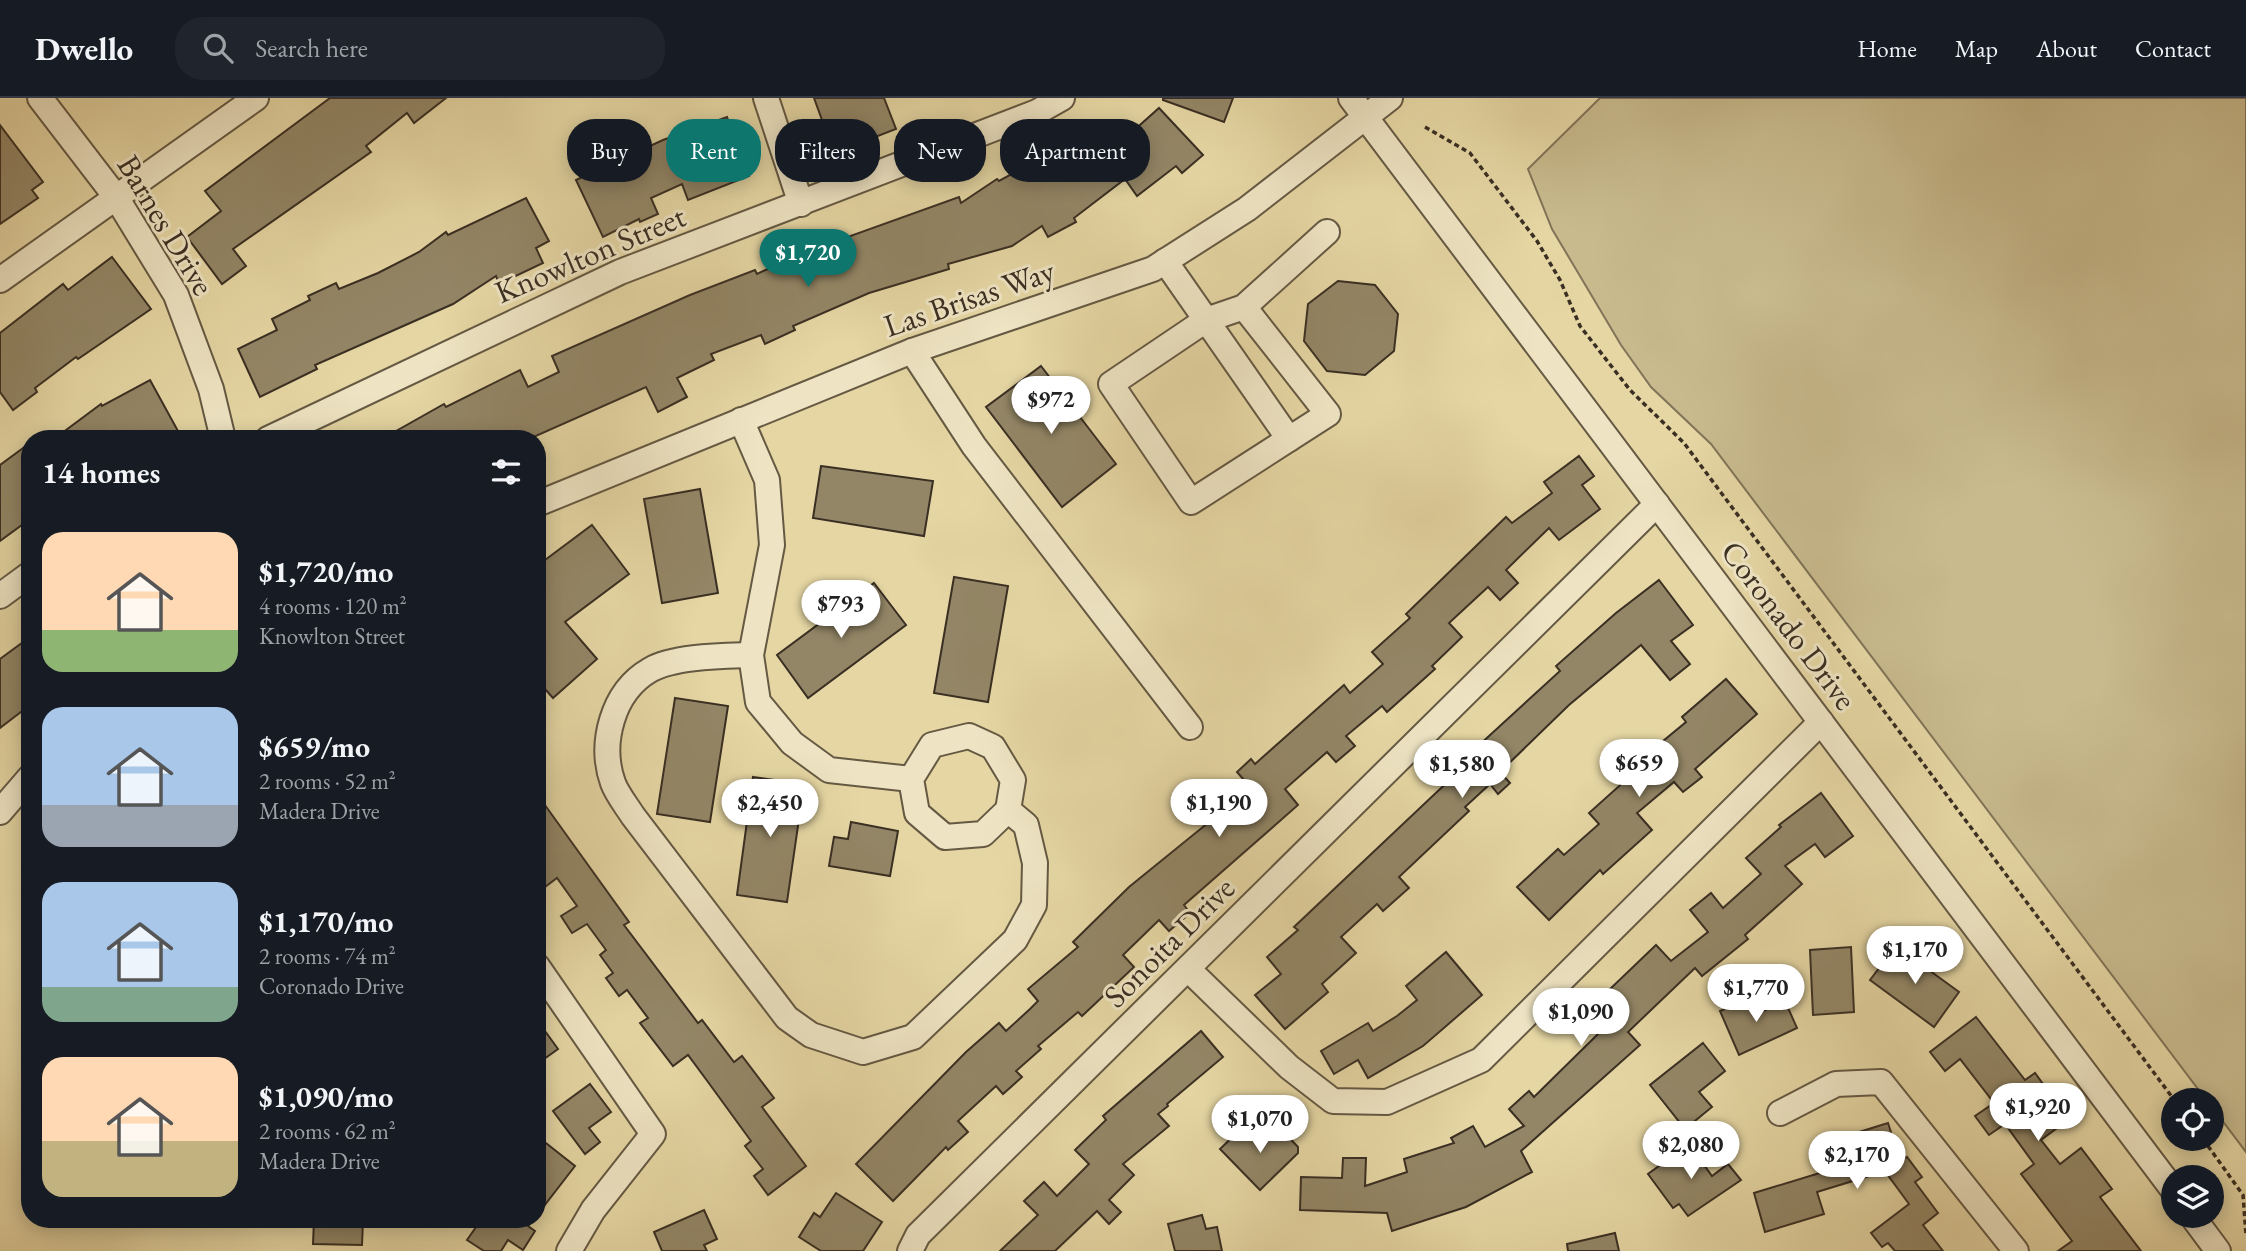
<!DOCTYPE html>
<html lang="en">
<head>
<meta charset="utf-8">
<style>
  :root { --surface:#171b24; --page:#20242c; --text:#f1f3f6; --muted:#9ea1a6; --line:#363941; --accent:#0f766e }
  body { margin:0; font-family:"EB Garamond",serif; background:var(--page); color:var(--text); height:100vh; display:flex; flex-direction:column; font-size:26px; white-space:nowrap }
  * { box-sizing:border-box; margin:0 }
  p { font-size:23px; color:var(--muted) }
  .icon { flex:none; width:38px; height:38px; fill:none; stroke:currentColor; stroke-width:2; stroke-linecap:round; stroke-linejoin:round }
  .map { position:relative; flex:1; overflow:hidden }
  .drawer { position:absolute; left:21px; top:332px; width:525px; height:798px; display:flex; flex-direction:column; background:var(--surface); border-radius:28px; box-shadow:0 4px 18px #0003 }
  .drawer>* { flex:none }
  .banner { position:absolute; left:567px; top:21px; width:665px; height:63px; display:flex; gap:14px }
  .tools { position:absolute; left:2161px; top:990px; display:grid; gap:14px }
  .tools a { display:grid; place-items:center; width:63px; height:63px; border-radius:50%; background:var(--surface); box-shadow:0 4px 18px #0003; font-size:35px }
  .price { position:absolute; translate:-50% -60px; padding:0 16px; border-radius:24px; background:#fff; color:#222; font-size:23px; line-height:46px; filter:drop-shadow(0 2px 4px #0008) }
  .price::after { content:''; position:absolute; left:50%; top:42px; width:21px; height:16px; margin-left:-10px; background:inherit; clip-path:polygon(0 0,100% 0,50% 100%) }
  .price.on { background:var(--accent); color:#fff }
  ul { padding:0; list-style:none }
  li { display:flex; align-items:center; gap:21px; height:175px; padding:0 21px }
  li span { display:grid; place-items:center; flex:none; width:196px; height:140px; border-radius:21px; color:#555 }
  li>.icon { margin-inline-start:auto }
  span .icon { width:84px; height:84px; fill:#fffc; stroke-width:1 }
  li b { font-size:30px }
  h2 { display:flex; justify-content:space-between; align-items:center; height:84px; padding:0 21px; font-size:30px }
  .chip { padding:0 24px; border-radius:28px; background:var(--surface); box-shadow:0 4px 18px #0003; font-size:24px; line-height:63px }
  .chip.on { background:var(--accent); color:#fff }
  header { display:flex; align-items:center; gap:42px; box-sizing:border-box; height:98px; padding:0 35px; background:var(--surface); border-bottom:2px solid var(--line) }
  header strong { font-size:33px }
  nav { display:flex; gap:38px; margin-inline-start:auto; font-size:24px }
  .search { width:490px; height:63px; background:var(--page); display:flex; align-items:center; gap:18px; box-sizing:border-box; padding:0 24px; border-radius:28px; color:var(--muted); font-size:26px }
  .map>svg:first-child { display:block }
  .green { fill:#c8ba8d; stroke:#817458; stroke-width:2 }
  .building { fill:#938666; stroke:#3a2f23; stroke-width:2 }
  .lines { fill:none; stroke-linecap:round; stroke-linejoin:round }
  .minor-casing { stroke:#655943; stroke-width:28 }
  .path { stroke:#3a2f23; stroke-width:3.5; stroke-dasharray:5 3.5; stroke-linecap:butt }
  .minor { stroke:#eee4c3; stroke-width:24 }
  .labels { text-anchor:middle; stroke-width:6; stroke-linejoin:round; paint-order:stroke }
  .street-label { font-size:32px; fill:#3a2f23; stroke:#eee4c3 }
</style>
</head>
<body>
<header>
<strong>Dwello</strong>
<div class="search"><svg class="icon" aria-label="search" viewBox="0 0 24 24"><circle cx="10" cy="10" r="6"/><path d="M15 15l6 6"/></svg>Search here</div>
<nav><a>Home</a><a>Map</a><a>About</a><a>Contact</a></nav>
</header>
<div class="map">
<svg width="2246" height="1153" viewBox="0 0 2246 1153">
  <rect width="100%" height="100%" fill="#e5d6a3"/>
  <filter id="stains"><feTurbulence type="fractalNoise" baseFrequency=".00286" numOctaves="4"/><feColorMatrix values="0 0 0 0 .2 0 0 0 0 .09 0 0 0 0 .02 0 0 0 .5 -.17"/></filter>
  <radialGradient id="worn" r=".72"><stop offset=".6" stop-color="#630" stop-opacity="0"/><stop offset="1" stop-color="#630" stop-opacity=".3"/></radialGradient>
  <polygon class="green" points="1600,0 2246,0 2246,1054 2212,1009 2212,1003 2207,1003 1711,346 1651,289 1621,247 1552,131 1528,71"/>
  <g class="building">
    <polygon points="330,0 446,0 414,25 407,15 366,48 371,54 233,151 246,168 222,186 187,139 221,113 205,93"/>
    <polygon points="814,0 884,0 896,31 834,55"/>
    <polygon points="1163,0 1233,0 1224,24 1163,2"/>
    <polygon points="1159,10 1203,57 1182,75 1176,68 1137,98 1125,81 1074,120 1076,124 1048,139 1042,128 1012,148 948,166 949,171 869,195 793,228 795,232 765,246 761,237 711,256 714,262 677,280 687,299 658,314 646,289 529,341 382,341 444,306 446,309 520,272 528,289 559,274 552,258 690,197 755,172 757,176 797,157 805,175 835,162 828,146 959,99 961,105 997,81 999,83 1032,65 1034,70 1069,44 1080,58 1114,33 1122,43"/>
    <polygon points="727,19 749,78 688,102 682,86 651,100 658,116 640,124 639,121 603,139 576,82 663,42"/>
    <polygon points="0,27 43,84 32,92 38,100 0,126"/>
    <polygon points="526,100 549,143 536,150 543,165 499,186 496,178 453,206 315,267 317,271 260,299 238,251 277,232 272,221 310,202 308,198 336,185 339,191 378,175 419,154 446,134 448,137"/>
    <polygon points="112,159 151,211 78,261 76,259 35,290 37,294 13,312 0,294 0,235 63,186 68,192"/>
    <polygon points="1338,183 1375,187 1398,216 1394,253 1365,277 1327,273 1304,243 1308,206"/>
    <polygon points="1041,268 1116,366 1062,409 986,309"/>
    <polygon points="150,282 178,333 164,341 54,341 101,306 102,308"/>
    <polygon points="30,345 30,421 0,443 0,367"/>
    <polygon points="1579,358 1594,378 1582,387 1600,411 1559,442 1549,430 1506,472 1518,485 1500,502 1488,489 1449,525 1462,539 1432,568 1435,571 1387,614 1382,608 1346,638 1355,648 1336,664 1327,654 1285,691 1298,707 1184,807 1190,815 1169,833 1159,822 1123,857 1134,869 1082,918 1078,914 1038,948 1041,951 1016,973 1022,979 1003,996 996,988 958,1023 968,1034 948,1052 946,1049 893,1103 856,1066 966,954 999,925 1006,933 1030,911 1038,903 1028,891 1078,849 1073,844 1129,789 1251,690 1237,674 1251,661 1255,666 1344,587 1350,595 1383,566 1372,554 1410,520 1406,516 1506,419 1512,425 1552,395 1544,384"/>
    <polygon points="821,368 933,383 924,438 813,420"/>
    <polygon points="700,391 718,495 662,505 644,401"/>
    <polygon points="592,427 629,476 565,524 597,561 553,600 537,582 537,468"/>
    <polygon points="954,479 1008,488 988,604 934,595"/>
    <polygon points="1659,482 1693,527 1671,543 1690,566 1670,582 1641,547 1569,607 1500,674 1510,685 1498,696 1490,686 1465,709 1469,713 1399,779 1409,790 1383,813 1377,806 1341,839 1356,855 1322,886 1328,894 1285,931 1255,897 1281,876 1267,859 1298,832 1294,829 1457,675 1453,671 1560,573 1556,568 1616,515"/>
    <polygon points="874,485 906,527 808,600 777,557"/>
    <polygon points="30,539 30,607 0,630 0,561"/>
    <polygon points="1726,581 1757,616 1695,671 1702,679 1683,694 1674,684 1637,715 1652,732 1603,776 1600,772 1549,822 1517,789 1558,751 1564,757 1599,726 1589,715 1627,681 1623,676 1686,624 1682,619"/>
    <polygon points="675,600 728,608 710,724 657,716"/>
    <polygon points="753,679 804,686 787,804 737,797"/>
    <polygon points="1821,695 1853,738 1825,759 1815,746 1785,768 1802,786 1745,837 1748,841 1702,878 1695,870 1628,934 1640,947 1521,1053 1532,1074 1466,1109 1392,1133 1387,1115 1300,1112 1301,1079 1342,1080 1343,1060 1366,1060 1365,1088 1407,1074 1404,1061 1454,1045 1451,1040 1473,1028 1485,1049 1524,1028 1509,1011 1529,993 1534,999 1598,936 1584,921 1613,895 1610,891 1656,847 1671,863 1708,834 1690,812 1711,795 1723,810 1761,776 1746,760 1781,729 1779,727"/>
    <polygon points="537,696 629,824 624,827 698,925 702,922 734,964 742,958 774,1000 762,1009 806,1068 768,1097 754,1078 763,1071 745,1048 751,1043 708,984 688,957 673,968 640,925 648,920 627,892 619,898 606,880 613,875 600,857 606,852 587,826 572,835 561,818 577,808 557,780 537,795"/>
    <polygon points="851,724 898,733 890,778 829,768 834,739 848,741"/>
    <polygon points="1896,848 1959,894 1934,929 1870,882"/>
    <polygon points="1851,849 1854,914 1813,917 1810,852"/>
    <polygon points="1446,854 1482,897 1423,948 1368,980 1358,962 1334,976 1321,953 1368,925 1373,933 1397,918 1417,902 1406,888"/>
    <polygon points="1752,899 1759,915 1785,903 1797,930 1739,957 1720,913"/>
    <polygon points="1976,919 2025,982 2035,975 2051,997 2039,1006 2057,1030 2041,1042 2060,1066 2081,1050 2112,1091 2100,1099 2141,1153 2058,1153 2072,1143 2021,1076 2034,1066 2005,1026 1989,1037 1975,1018 1994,1005 1960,961 1945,973 1930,954"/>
    <polygon points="537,922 558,951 537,966"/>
    <polygon points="1201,933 1223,959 1167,1006 1168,1008 1158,1016 1169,1028 1123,1066 1134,1077 1109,1102 1121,1114 1109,1126 1097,1113 1055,1153 1000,1153 1038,1117 1024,1103 1044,1084 1057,1098 1089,1066 1075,1052 1106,1022 1103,1018"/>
    <polygon points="1703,945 1725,973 1699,994 1712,1009 1685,1031 1650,987"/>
    <polygon points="590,986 611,1014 589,1030 600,1044 585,1056 553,1013"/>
    <polygon points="1888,1025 1900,1062 1907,1059 1922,1079 1915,1084 1938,1115 1923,1127 1943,1153 1895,1153 1888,1145 1882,1149 1871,1135 1909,1106 1881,1068 1869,1078 1817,1094 1824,1116 1765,1134 1754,1095 1836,1070 1827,1044"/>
    <polygon points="1243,1029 1261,1047 1279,1029 1298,1049 1298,1055 1260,1092 1220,1051"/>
    <polygon points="537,1038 575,1068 537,1117"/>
    <polygon points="1689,1046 1712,1078 1728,1066 1741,1082 1688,1118 1679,1106 1673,1110 1648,1076"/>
    <polygon points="836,1095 882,1124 863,1153 821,1153 799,1139 814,1115 820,1119"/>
    <polygon points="704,1112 717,1141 704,1147 707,1153 662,1153 654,1134"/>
    <polygon points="1202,1117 1206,1131 1217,1129 1222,1153 1175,1153 1168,1126"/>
    <polygon points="314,1122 363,1122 362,1147 313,1146"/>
    <polygon points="481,1122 533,1122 528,1128 535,1133 523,1152 508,1142 501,1153 484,1153 467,1142"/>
    <polygon points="1615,1135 1619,1153 1568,1153 1567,1146"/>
  </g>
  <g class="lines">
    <defs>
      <g id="minor">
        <polyline points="40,0 116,99 176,197 211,291 223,341"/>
        <polyline points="766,0 801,106"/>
        <polyline points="1351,0 2174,1093"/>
        <polyline points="1165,163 1289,341 1191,404 1111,286 1206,222 1244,209 1327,134"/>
        <polyline points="0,182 256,0"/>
        <polyline points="1244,209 1328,316 1289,341"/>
        <polyline points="912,253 974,348 1190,629"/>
        <polyline points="741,322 767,382 772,447 751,557 758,604 792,645 829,672 911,681"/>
        <polyline points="268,341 620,174 1037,14 1062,0"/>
        <polyline points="537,406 912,253 1153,171 1247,111 1390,0"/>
        <polyline points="0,498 30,476"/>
        <path d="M751,557C724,558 674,558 650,572C612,594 599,646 613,685C617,696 626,707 633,718L787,920L811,937L863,954L913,939L1015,842L1034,807L1035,765L1026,727L1008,712"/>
        <polygon points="969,638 993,649 1013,682 1008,712 983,736 945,739 917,715 911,681 932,647"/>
        <polyline points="0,714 30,679"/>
        <polyline points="537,868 653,1036 593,1112 569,1153"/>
        <polyline points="1189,872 1289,969 1333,1003 1387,1004 1481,962 1821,624"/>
        <polyline points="1780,1015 1836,986 1881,984 2016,1153"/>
        <polyline points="2192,1118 2218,1153"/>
        <polyline points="910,1153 918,1137 1657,406"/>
      </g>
    </defs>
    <use href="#minor" class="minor-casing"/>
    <g class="path">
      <polyline points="1425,29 1470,55 1537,143 1560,182 1580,228 1630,292 1684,345 2175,1003"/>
      <polyline points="2203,1041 2243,1097 2246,1137"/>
    </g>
    <use href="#minor" class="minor"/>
  </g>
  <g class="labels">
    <g class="street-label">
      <text transform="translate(166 127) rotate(59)" y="11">Barnes Drive</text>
      <text transform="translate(590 156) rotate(-23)" y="11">Knowlton Street</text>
      <text transform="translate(969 200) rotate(-19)" y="11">Las Brisas Way</text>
      <text transform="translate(1789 527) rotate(53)" y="11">Coronado Drive</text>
      <text transform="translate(1169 844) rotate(-45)" y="11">Sonoita Drive</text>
    </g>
  </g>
  <rect width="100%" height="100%" filter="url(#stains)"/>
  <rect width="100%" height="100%" fill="url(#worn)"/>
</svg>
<div class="tools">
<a><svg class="icon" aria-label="locate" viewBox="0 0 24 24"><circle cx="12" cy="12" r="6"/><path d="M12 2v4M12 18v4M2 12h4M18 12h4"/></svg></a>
<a><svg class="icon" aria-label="layers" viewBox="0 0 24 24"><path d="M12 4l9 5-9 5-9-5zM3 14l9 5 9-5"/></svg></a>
</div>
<b class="price on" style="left:808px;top:191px">$1,720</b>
<b class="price" style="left:1051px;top:338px">$972</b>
<b class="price" style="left:841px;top:542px">$793</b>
<b class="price" style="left:1639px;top:701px">$659</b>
<b class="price" style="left:1462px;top:702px">$1,580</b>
<b class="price" style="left:770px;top:741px">$2,450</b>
<b class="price" style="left:1219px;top:741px">$1,190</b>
<b class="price" style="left:1915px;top:888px">$1,170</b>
<b class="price" style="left:1756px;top:926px">$1,770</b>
<b class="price" style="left:1581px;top:950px">$1,090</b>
<b class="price" style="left:2038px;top:1045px">$1,920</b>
<b class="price" style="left:1260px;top:1057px">$1,070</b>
<b class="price" style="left:1691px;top:1083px">$2,080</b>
<b class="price" style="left:1857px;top:1093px">$2,170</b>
<div class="banner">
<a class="chip">Buy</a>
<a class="chip on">Rent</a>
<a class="chip">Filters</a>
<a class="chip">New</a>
<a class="chip">Apartment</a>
</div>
<section class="drawer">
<h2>14 homes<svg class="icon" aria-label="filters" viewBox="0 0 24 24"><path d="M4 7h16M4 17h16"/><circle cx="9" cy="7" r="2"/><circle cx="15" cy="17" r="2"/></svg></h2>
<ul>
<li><span style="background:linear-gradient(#ffd9b3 70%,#8fb573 0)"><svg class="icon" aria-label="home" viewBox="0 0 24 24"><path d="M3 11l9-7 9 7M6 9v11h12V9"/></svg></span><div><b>$1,720/mo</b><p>4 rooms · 120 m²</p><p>Knowlton Street</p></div></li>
<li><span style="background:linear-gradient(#a9c7e8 70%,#9aa5b1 0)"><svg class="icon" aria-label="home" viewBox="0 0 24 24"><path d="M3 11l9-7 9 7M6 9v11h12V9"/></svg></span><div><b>$659/mo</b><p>2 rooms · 52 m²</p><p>Madera Drive</p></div></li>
<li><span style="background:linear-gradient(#a9c7e8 75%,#7fa58c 0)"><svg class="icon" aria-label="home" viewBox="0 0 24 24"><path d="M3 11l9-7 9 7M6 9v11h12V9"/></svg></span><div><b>$1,170/mo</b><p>2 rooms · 74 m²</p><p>Coronado Drive</p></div></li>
<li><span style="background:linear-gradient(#ffd9b3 60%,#c2b280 0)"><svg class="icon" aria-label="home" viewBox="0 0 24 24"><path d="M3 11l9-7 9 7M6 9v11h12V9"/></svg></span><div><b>$1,090/mo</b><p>2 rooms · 62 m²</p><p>Madera Drive</p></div></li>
</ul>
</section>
</div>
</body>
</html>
